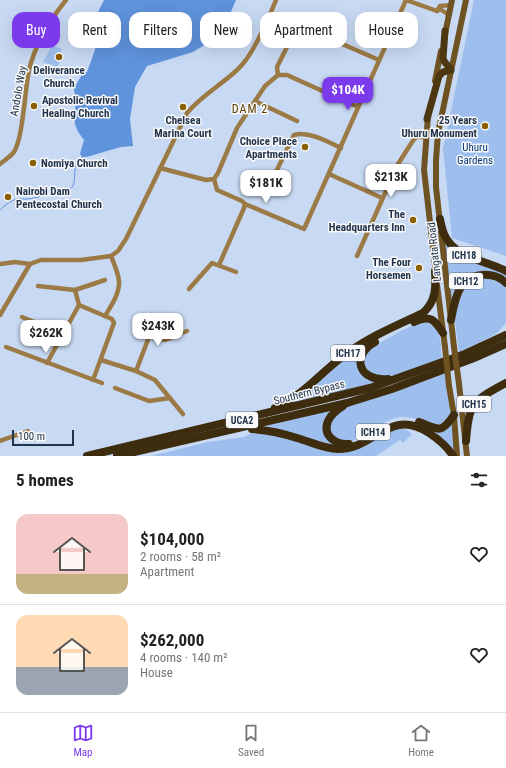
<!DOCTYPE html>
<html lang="en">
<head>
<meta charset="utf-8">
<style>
  :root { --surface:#fff; --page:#f6f6f6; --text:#222; --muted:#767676; --line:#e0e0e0; --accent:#7c3aed }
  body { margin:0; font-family:"Roboto Condensed",sans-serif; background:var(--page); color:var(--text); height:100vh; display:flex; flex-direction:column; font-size:15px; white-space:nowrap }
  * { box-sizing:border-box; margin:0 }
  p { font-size:13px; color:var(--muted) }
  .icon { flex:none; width:22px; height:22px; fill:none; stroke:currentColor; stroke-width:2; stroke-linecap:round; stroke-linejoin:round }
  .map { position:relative; height:456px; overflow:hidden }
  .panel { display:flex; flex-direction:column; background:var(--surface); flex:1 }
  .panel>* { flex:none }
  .guide { position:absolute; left:12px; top:12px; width:482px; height:36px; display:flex; gap:8px }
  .scale { position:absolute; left:12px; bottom:10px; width:62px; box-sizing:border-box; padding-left:4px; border:2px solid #22344c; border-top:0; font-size:11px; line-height:14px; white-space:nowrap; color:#22344c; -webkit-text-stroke:3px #f9f9f9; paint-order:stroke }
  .price { position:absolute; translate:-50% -34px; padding:0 9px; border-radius:8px; background:#fff; color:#222; font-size:13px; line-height:26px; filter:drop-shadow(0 1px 2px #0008) }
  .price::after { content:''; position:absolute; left:50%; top:24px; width:12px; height:9px; margin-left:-6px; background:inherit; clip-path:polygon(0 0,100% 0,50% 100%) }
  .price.active { background:var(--accent); color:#fff }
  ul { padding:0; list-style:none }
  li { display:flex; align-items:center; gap:12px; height:100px; padding:0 16px }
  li+li { border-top:1px solid var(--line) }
  li span { display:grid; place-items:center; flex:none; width:112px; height:80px; border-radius:12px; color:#555 }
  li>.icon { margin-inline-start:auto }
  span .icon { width:48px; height:48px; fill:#fffc; stroke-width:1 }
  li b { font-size:17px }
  h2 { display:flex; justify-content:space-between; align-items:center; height:48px; padding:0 16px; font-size:17px }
  .chip { padding:0 14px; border-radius:12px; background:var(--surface); box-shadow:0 4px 16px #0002; font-size:14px; line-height:36px }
  .chip.active { background:var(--accent); color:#fff }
  .tab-bar { display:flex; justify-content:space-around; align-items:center; height:56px; border-top:1px solid var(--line); background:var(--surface); font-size:11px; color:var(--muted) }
  .tab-bar a { display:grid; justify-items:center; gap:2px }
  .tab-bar .active { color:var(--accent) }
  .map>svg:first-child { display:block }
  .green { fill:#9ebfed }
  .water { fill:#5f93dc }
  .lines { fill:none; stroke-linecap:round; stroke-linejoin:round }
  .stream { stroke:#5f93dc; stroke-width:1 }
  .minor { stroke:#9c7a45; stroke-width:4.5 }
  .secondary { stroke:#6f5222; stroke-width:6 }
  .primary { stroke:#4d3710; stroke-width:7 }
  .trunk { stroke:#3e2c0f; stroke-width:8 }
  .secondary-bridge { stroke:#6f5222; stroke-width:6 }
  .poi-dot { fill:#8a5f01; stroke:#f9f9f9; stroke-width:1.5 }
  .labels { text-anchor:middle; stroke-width:3; stroke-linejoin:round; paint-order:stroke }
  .shield { fill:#f9f9f9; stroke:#626f80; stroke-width:1 }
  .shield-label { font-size:10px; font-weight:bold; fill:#22344c }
  .poi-label { font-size:11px; font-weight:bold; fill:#22344c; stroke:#f9f9f9; text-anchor:end }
  .street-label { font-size:11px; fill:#22344c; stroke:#f9f9f9 }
  .park-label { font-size:11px; fill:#003576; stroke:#f9f9f9 }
  .neighbourhood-label { font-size:12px; letter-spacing:1px; fill:#604208; stroke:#f9f9f9 }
</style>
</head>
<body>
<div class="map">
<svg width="506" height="456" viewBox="0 0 506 456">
  <rect width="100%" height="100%" fill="#c8d9f3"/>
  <g class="green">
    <polygon points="474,0 506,0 506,256 452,238 443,149"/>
    <polygon points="52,45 62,49 58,59 60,62 57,67 43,62"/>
    <polygon points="443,238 506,274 506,280 472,275 451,308"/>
    <path d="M485,278C494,280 500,282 506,288V322L505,324L496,334L459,353L455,320L459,297L467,284L475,279Z"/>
    <path d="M424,321C443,328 440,342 442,359C424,365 396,379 377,376C371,375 368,371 365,366C364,363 364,358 366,355C372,344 412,325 424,321Z"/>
    <polygon points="363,347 359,365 380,381 289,406 338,363"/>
    <path d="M445,372L451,413L448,419L437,426C425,422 414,416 401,417C382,418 359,445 344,442C340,441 334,436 330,434L329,426L337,413L348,406Z"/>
    <polygon points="339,407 324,424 339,446 253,427"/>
    <polygon points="452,422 456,456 435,433 443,431"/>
    <path d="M399,428L407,430L412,434L403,443L400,440L376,456H151L208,442L244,437L252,433L273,435L344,452C367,448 378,434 399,428Z"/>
  </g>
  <path class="water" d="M104,0H236L221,35L193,52L147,66L135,87L130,119L133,146L121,147L83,158L80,154L84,140C69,121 77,118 75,97C75,94 74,91 74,88L83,73L87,72L95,50L96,16Z"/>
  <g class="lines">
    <path class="stream" d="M0,210C19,192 18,203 38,197C43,196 48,191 52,189C74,191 74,191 75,169C75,163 81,160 83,156"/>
    <g class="minor">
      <polyline points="438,10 439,8 440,9 449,15"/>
      <polyline points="437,11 440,6 451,5"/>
      <polyline points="271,13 379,60"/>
      <polyline points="278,75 277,67 295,31"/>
      <polyline points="255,101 297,121"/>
      <path d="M0,164C5,160 10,157 14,152C23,138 25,89 29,70C35,45 50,20 66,0"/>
      <polyline points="160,168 206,180 214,179 218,173 237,128 265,86 278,75 287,75 358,107"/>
      <polyline points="329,174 382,198"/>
      <polyline points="214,179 217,190 242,201 245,204 244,208 219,265"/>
      <path d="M271,182L294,135C309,131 327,141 341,148"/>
      <polyline points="245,204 304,229 406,0 437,11"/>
      <polyline points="357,256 398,164 414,139 417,137 426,137"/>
      <path d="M0,264L15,262L30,264L41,260H81L111,256L118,251L126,239L187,113C201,96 221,85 237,70C253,56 268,20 276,0"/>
      <polyline points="38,286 75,290 105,280"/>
      <polyline points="189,289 212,263 236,272"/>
      <polyline points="75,290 79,305"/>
      <polyline points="0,315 30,264"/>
      <path d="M105,316C111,306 120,293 119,281C118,273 114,263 111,256"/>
      <polyline points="22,317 63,334"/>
      <polyline points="6,347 102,383"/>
      <polyline points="101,360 136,371 155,380 183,414"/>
      <polyline points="47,363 79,305 112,319 114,323 93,380"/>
      <polyline points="136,371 149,337 152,336 165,340 187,331"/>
      <polyline points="115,388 149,401 170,398"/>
      <polyline points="0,441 28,431"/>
    </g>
    <g class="secondary">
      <polyline points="445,34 452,0"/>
      <polyline points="435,81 441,51"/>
      <polyline points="428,116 424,170 436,274"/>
      <polyline points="440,223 436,187 436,160 438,133 466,0"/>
      <polyline points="441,232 454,347"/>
      <polyline points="437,285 445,347"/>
      <polyline points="459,384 467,456"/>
      <polyline points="449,386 454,415 457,456"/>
    </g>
    <polyline class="primary" points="427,119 439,76 443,72 451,70 444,61 443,58 445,31"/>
    <g class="trunk">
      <path d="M440,219C441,224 442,229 444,234C454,258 485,260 506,271"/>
      <path d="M451,320C453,309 455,296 461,287C470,272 494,271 506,283"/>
      <path d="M414,322C430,314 435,320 443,333"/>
      <path d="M375,342C350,356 359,382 388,379"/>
      <path d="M343,406C337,410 331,414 328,421C322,436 336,445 349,444"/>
      <path d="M275,408C303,396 322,371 346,354C369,337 397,325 423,313C436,301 436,288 435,271"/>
      <path d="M419,422C439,430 441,434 454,415"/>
      <path d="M252,429C267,430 282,433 297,438C311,442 324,449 338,449C376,449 389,407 429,433C438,439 447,446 453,456"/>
      <path d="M466,441C469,402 473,401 506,383"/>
      <polyline points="87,456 370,388 465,354 506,335"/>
      <polyline points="117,456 347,403 392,389 474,358 506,344"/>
    </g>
    <g class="secondary-bridge">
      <polyline points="445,347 449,386"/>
      <polyline points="454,347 459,384"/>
    </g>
  </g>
  <g class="poi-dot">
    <circle cx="59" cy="57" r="4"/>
    <circle cx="34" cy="106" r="4"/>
    <circle cx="183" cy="107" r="4"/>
    <circle cx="485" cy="126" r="4"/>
    <circle cx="305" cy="147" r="4"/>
    <circle cx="33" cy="163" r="4"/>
    <circle cx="8" cy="197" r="4"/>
    <circle cx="413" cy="220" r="4"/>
    <circle cx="419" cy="268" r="4"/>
  </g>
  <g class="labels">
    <g class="shield">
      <rect x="447" y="247" width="34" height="16" rx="3"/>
      <rect x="449" y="273" width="34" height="16" rx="3"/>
      <rect x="331" y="345" width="34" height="16" rx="3"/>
      <rect x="457" y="396" width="34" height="16" rx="3"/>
      <rect x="226" y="412" width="32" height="16" rx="3"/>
      <rect x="356" y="424" width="34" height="16" rx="3"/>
    </g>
    <g class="shield-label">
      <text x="464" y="259">ICH18</text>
      <text x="466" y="285">ICH12</text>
      <text x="348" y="357">ICH17</text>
      <text x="474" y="408">ICH15</text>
      <text x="242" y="424">UCA2</text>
      <text x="373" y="436">ICH14</text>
    </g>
    <g class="poi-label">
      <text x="59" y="74" text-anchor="middle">Deliverance<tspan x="59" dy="13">Church</tspan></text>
      <text x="42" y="104" text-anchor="start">Apostolic Revival<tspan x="42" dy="13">Healing Church</tspan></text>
      <text x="183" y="124" text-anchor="middle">Chelsea<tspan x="183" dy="13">Marina Court</tspan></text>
      <text x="477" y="124">25 Years<tspan x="477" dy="13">Uhuru Monument</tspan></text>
      <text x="297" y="145">Choice Place<tspan x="297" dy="13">Apartments</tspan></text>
      <text x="41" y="167" text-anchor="start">Nomiya Church</text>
      <text x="16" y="195" text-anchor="start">Nairobi Dam<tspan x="16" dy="13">Pentecostal Church</tspan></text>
      <text x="405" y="218">The<tspan x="405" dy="13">Headquarters Inn</tspan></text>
      <text x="411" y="266">The Four<tspan x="411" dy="13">Horsemen</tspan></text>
    </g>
    <g class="street-label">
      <text transform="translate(18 91) rotate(-80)" y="4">Andolo Way</text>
      <text transform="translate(434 252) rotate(-96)" y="4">Langata Road</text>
      <text transform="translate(309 392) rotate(-14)" y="4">Southern Bypass</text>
    </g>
    <g class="park-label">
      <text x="475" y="151">Uhuru<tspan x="475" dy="13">Gardens</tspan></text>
    </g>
    <g class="neighbourhood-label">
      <text x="250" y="113">DAM 2</text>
    </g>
  </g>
</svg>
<div class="scale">100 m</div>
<b class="price active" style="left:348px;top:111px">$104K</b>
<b class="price" style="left:391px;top:198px">$213K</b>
<b class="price" style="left:266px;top:204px">$181K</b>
<b class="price" style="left:158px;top:347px">$243K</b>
<b class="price" style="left:46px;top:354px">$262K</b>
<div class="guide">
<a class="chip active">Buy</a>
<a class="chip">Rent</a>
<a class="chip">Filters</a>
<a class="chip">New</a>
<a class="chip">Apartment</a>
<a class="chip">House</a>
</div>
</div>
<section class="panel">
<h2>5 homes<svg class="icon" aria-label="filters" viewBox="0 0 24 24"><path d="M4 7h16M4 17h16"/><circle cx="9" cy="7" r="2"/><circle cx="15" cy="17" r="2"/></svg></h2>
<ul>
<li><span style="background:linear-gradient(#f6c9c9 75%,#c2b280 0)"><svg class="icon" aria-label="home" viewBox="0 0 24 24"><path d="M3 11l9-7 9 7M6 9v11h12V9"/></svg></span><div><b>$104,000</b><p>2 rooms · 58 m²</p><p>Apartment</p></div><svg class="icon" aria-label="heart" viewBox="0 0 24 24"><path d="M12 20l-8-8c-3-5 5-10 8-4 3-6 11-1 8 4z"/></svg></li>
<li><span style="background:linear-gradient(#ffd9b3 65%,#9aa5b1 0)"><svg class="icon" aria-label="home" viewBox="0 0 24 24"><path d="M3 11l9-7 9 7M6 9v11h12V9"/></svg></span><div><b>$262,000</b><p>4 rooms · 140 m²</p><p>House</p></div><svg class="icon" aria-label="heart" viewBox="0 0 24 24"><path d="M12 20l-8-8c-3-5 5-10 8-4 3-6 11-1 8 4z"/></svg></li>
</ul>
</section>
<nav class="tab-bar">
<a class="active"><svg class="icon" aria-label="map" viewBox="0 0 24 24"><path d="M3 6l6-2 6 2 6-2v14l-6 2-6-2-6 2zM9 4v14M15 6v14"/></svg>Map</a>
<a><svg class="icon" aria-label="saved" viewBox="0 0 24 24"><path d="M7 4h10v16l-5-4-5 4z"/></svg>Saved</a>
<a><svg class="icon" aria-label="home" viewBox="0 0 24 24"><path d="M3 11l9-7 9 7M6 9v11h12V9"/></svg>Home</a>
</nav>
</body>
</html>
